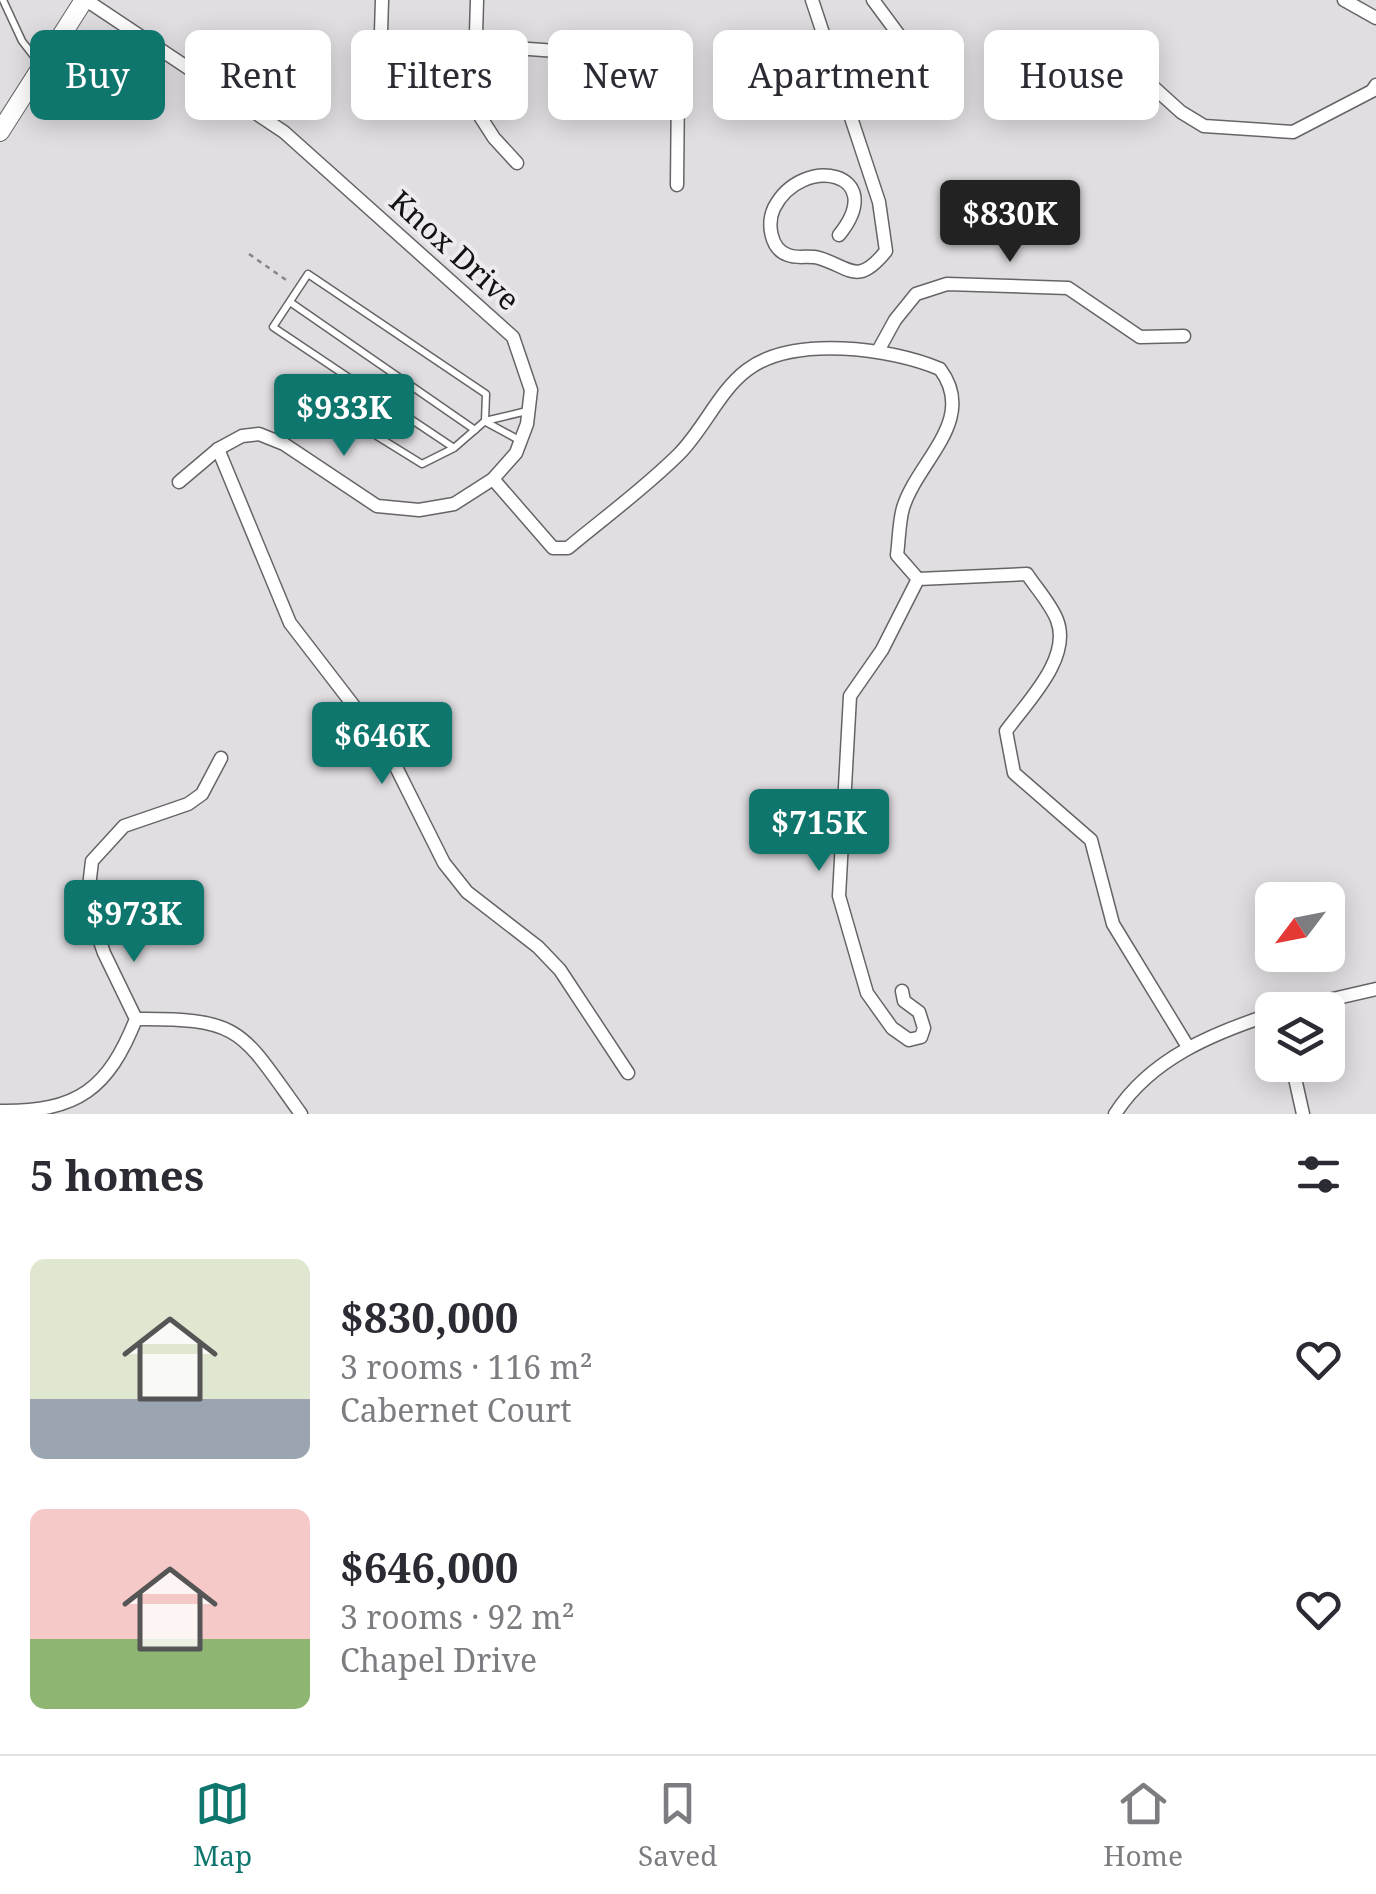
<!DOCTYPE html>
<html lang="en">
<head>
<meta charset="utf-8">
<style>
  :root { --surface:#fff; --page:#f2f2f3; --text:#2b2b33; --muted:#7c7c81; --line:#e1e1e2; --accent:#0f766e }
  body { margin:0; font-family:"Noto Serif",serif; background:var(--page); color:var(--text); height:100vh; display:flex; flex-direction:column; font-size:38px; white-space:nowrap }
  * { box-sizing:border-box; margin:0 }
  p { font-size:32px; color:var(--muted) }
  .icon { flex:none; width:55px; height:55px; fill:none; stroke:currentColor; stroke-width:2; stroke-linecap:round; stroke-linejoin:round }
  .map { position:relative; height:1114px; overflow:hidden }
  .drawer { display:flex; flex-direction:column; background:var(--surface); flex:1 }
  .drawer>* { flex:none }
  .banner { position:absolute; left:30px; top:30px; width:1318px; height:90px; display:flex; gap:20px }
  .needle { width:65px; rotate:238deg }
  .fabs { position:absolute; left:1255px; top:882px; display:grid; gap:20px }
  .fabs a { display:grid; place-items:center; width:90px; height:90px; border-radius:15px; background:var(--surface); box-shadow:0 5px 25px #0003; font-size:50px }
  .price { position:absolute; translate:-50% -85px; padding:0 22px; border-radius:10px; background:var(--accent); color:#fff; font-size:32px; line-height:65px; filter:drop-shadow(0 2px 5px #0008) }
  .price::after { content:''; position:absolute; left:50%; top:60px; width:30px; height:22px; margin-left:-15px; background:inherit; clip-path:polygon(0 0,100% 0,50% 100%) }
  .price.selected { background:#222; color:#fff }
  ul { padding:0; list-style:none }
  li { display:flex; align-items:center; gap:30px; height:250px; padding:0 30px }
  li span { display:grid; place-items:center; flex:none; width:280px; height:200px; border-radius:15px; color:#555 }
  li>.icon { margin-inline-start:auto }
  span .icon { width:120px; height:120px; fill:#fffc; stroke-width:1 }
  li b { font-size:42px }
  h2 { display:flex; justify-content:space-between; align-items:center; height:120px; padding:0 30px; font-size:42px }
  .pill { padding:0 35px; border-radius:15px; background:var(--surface); box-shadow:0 5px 25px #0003; font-size:35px; line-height:90px }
  .pill.selected { background:var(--accent); color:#fff }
  .dock { display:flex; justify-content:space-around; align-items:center; height:140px; border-top:2px solid var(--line); background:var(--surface); font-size:28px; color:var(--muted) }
  .dock a { display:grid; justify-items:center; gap:5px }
  .dock .selected { color:var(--accent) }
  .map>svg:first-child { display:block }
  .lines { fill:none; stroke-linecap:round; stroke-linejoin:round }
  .lane-casing { stroke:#676468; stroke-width:9 }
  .street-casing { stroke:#676468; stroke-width:15 }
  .secondary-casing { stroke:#676468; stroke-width:20 }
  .path { stroke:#888588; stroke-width:2.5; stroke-dasharray:5 5; stroke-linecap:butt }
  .lane { stroke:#fff; stroke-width:6 }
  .street { stroke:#fff; stroke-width:12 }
  .secondary { stroke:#fff; stroke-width:18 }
  .labels { text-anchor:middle; stroke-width:8; stroke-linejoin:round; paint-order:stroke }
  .street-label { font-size:30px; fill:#131213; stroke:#eeebef }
</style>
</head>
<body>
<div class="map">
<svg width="1376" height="1114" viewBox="0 0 1376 1114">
  <rect width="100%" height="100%" fill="#e1dee2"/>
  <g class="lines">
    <defs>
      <g id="lane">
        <polyline points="3,0 22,41 39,63"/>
        <polyline points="290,302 475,430"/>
        <polyline points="378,398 359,425 422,464 454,448 485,421 486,394 308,274 273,327 454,448"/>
        <polyline points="485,421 527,411"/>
        <polyline points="486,422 519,440"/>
      </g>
      <g id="street">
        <polyline points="86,0 284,132 513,337 531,390 527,424 516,453 493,479 454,504 419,510 377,506 284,444 259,434 242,436 218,449 179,482"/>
        <polyline points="477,0 476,34 468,65 467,96 494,138 517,163"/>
        <path d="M812,0L879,202L886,251C857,287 850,267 819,258C809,255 797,259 788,255C770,249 767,223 774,208C802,153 890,172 839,235"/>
        <polyline points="873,0 913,54 932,103"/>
        <polyline points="1344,0 1376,18"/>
        <polyline points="381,32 382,0"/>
        <polyline points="476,34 488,46 612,55 678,85 677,185"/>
        <polyline points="1108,46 1181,112 1204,126 1293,132 1372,91 1376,85"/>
        <polyline points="878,351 895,320 916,294 947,284 1068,288 1140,337 1184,336"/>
        <polyline points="218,449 290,623 387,749 444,863 467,892 538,947 560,970 628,1073"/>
        <path d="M493,479L553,548H568C605,517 645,488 679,454C704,429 719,391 747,370C793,335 891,348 940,369C978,420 918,460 903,508C899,522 899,540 897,555L918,579"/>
        <path d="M918,579L1027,574C1036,588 1051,604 1057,620C1072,658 1027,702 1006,731L1014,773L1091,840L1113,924L1188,1047"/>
        <polyline points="902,991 904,1001 919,1012 924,1028 921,1037 909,1040 892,1028 867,993 839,896 850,696 882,650 918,579"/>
        <polyline points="1285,1010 1376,989"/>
        <path d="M136,1019C243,1018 241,1031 301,1114"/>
        <polyline points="1292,1065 1303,1114"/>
        <path d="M0,1111C78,1112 108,1089 136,1019L104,953L87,904L92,861L124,826L188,804L202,794L221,758"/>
        <path d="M1115,1114C1150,1059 1213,1033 1272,1014"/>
      </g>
      <polyline id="secondary" points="0,132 84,0"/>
    </defs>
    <use href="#lane" class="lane-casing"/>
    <use href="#street" class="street-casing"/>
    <use href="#secondary" class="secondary-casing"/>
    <polyline class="path" points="249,254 289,282"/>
    <use href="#lane" class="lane"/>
    <use href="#street" class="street"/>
    <use href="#secondary" class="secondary"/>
  </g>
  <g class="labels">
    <g class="street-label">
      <text transform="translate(454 251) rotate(42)" y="10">Knox Drive</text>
    </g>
  </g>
</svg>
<div class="fabs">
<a><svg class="needle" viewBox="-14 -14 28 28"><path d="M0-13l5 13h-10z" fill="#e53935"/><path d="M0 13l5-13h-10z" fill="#7c7c81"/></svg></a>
<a><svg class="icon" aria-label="layers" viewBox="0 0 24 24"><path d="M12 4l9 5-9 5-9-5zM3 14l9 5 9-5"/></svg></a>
</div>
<b class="price selected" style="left:1010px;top:265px">$830K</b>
<b class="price" style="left:344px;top:459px">$933K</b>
<b class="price" style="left:382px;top:787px">$646K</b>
<b class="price" style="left:819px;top:874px">$715K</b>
<b class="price" style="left:134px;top:965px">$973K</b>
<div class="banner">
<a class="pill selected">Buy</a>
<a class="pill">Rent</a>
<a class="pill">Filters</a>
<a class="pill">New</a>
<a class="pill">Apartment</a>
<a class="pill">House</a>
</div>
</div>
<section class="drawer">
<h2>5 homes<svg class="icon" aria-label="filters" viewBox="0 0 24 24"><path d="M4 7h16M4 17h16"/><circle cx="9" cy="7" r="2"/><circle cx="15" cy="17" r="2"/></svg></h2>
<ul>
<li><span style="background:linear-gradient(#dfe7d0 70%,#9aa5b1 0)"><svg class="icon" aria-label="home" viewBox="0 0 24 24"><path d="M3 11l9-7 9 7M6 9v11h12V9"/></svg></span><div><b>$830,000</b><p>3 rooms · 116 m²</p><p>Cabernet Court</p></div><svg class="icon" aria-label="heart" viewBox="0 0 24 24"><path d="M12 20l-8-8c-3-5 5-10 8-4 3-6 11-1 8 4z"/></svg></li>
<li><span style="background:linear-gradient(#f6c9c9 65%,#8fb573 0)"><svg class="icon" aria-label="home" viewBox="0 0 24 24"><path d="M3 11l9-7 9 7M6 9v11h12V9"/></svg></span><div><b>$646,000</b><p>3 rooms · 92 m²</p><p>Chapel Drive</p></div><svg class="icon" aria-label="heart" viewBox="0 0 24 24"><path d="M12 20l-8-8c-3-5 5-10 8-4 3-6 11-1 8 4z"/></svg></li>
</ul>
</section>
<nav class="dock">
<a class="selected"><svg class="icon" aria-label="map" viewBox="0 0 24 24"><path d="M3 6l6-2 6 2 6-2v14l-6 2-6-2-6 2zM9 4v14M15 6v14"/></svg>Map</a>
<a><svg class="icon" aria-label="saved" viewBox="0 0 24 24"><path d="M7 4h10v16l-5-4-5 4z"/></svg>Saved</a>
<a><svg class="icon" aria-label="home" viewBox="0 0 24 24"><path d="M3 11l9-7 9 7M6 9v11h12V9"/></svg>Home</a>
</nav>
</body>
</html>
